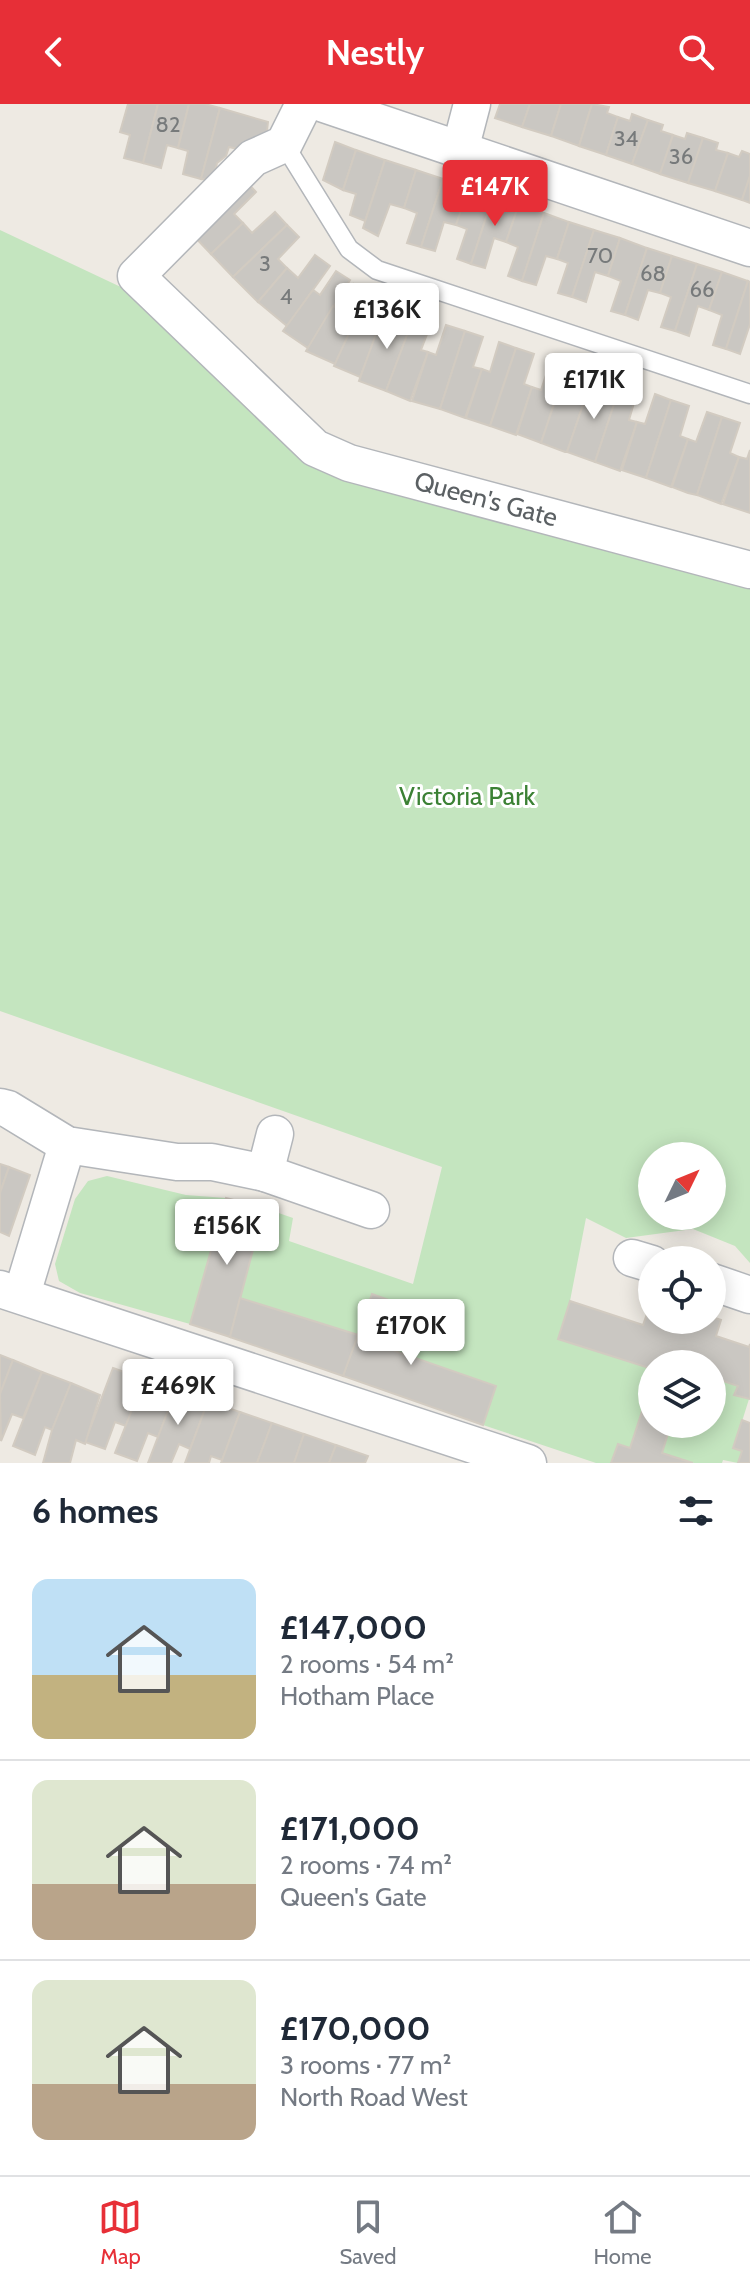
<!DOCTYPE html>
<html lang="en">
<head>
<meta charset="utf-8">
<style>
  :root { --surface:#fff; --page:#f2f2f3; --text:#1f2937; --muted:#747a83; --line:#e0e1e3; --accent:#e72f37 }
  body { margin:0; font-family:Cabin,sans-serif; background:var(--page); color:var(--text); height:100vh; display:flex; flex-direction:column; font-size:30px; white-space:nowrap }
  * { box-sizing:border-box; margin:0 }
  p { font-size:26px; color:var(--muted) }
  .icon { flex:none; width:44px; height:44px; fill:none; stroke:currentColor; stroke-width:2; stroke-linecap:round; stroke-linejoin:round }
  .map { position:relative; height:1359px; overflow:hidden }
  .details { display:flex; flex-direction:column; background:var(--surface); flex:1 }
  .details>* { flex:none }
  .needle { width:52px; rotate:47deg }
  .buttons { position:absolute; left:638px; top:1038px; display:grid; gap:16px }
  .buttons a { display:grid; place-items:center; width:88px; height:88px; border-radius:50%; background:var(--surface); box-shadow:0 4px 20px #0003; font-size:40px }
  .price { position:absolute; translate:-50% -68px; padding:0 18px; border-radius:8px; background:#fff; color:#222; font-size:26px; line-height:52px; filter:drop-shadow(0 2px 4px #0008) }
  .price::after { content:''; position:absolute; left:50%; top:48px; width:24px; height:18px; margin-left:-12px; background:inherit; clip-path:polygon(0 0,100% 0,50% 100%) }
  .price.selected { background:var(--accent); color:#fff }
  ul { padding:0; list-style:none }
  li { display:flex; align-items:center; gap:24px; height:200px; padding:0 32px }
  li+li { border-top:2px solid var(--line) }
  li span { display:grid; place-items:center; flex:none; width:224px; height:160px; border-radius:16px; color:#555 }
  li>.icon { margin-inline-start:auto }
  span .icon { width:96px; height:96px; fill:#fffc; stroke-width:1 }
  li b { font-size:34px }
  h2 { display:flex; justify-content:space-between; align-items:center; height:96px; padding:0 32px; font-size:34px }
  header { display:flex; justify-content:space-between; align-items:center; height:104px; padding:0 32px; background:var(--accent); color:#fff; font-size:36px; font-weight:600 }
  .tabs { display:flex; justify-content:space-around; align-items:center; height:112px; border-top:2px solid var(--line); background:var(--surface); font-size:22px; color:var(--muted) }
  .tabs a { display:grid; justify-items:center; gap:4px }
  .tabs .selected { color:var(--accent) }
  .map>svg:first-child { display:block }
  .green { fill:#c4e5bf; fill-rule:evenodd }
  .building { fill:#cac7c2; stroke:#d2cbc1; stroke-width:2 }
  .lines { fill:none; stroke-linecap:round; stroke-linejoin:round }
  .service-casing { stroke:#b3b6ba; stroke-width:21 }
  .minor-casing { stroke:#b3b6ba; stroke-width:39 }
  .service { stroke:#fff; stroke-width:18 }
  .minor { stroke:#fff; stroke-width:36 }
  .labels { text-anchor:middle; stroke-width:6; stroke-linejoin:round; paint-order:stroke }
  .number-label { font-size:22px; fill:#777a7b }
  .street-label { font-size:26px; fill:#5b6063; stroke:#fff }
  .park-label { font-size:26px; fill:#3b8134; stroke:#fff }
</style>
</head>
<body>
<header><svg class="icon" aria-label="back" viewBox="0 0 24 24"><path d="M15 5l-7 7 7 7"/></svg>Nestly<svg class="icon" aria-label="search" viewBox="0 0 24 24"><circle cx="10" cy="10" r="6"/><path d="M15 15l6 6"/></svg></header>
<div class="map">
<svg width="750" height="1359" viewBox="0 0 750 1359">
  <rect width="100%" height="100%" fill="#eeeae3"/>
  <g class="green">
    <path d="M0,126L142,193L310,352L750,477V1159L735,1142L693,1125L626,1134L586,1114L570,1197L558,1235L652,1265V1277L630,1344L618,1340L611,1359H596L483,1321L496,1282L395,1247L410,1204L372,1191L358,1231L240,1194L264,1104L293,1114L289,1137L413,1180L442,1063L0,907ZM652,1052H712V1112H652Z"/>
    <polygon points="107,1072 186,1091 226,1094 190,1220 80,1189 59,1177 55,1160 75,1095 88,1077"/>
    <polygon points="712,1273 738,1282 735,1291 749,1295 734,1343 742,1347 738,1359 723,1356 722,1359 694,1359 662,1349 671,1320 712,1320"/>
  </g>
  <g class="building">
    <polygon points="128,0 158,0 143,59 124,54 130,31 120,28"/>
    <polygon points="158,0 189,0 178,44 167,41 161,64 143,59"/>
    <polygon points="189,0 205,0 220,4 201,75 183,70 188,47 178,44"/>
    <polygon points="500,0 530,0 522,23 495,14"/>
    <polygon points="530,0 561,0 551,32 522,23"/>
    <polygon points="561,0 592,0 579,42 551,32"/>
    <polygon points="592,0 609,3 607,9 618,13 606,51 579,42"/>
    <polygon points="220,4 268,18 266,35 250,48 229,43 226,52 217,59 213,76 201,75"/>
    <polygon points="632,10 648,16 632,60 606,51 618,13 630,17"/>
    <polygon points="648,16 663,21 661,27 673,31 660,70 632,60"/>
    <polygon points="687,29 703,34 688,79 660,70 673,31 685,35"/>
    <polygon points="703,34 718,39 716,46 728,49 715,87 688,79"/>
    <polygon points="335,38 356,46 343,86 323,76"/>
    <polygon points="356,46 385,56 365,117 350,111 356,90 343,86"/>
    <polygon points="742,47 750,50 750,72 742,96 715,87 728,49 739,53"/>
    <polygon points="385,56 416,66 404,104 390,100 378,132 363,124"/>
    <polygon points="416,66 443,75 421,143 407,139 417,109 404,104"/>
    <polygon points="750,72 750,99 742,96"/>
    <polygon points="244,75 256,88 234,110 243,119 211,150 190,128"/>
    <polygon points="443,75 469,83 456,121 444,118 435,147 421,143"/>
    <polygon points="469,83 493,92 471,160 457,155 467,125 456,121"/>
    <polygon points="493,92 519,100 506,138 494,134 485,164 471,160"/>
    <polygon points="519,100 544,109 522,177 508,172 518,143 506,138"/>
    <polygon points="275,108 287,121 233,173 211,150 243,119 252,129"/>
    <polygon points="544,109 569,118 557,155 546,152 536,181 522,177"/>
    <polygon points="569,118 594,126 572,193 558,189 568,159 557,155"/>
    <polygon points="287,121 299,133 278,155 287,164 258,198 233,173"/>
    <polygon points="594,126 620,134 608,172 595,168 586,198 572,193"/>
    <polygon points="620,134 647,144 625,211 611,207 621,177 608,172"/>
    <polygon points="647,144 672,152 660,189 648,186 638,216 625,211"/>
    <polygon points="315,151 330,162 287,222 258,198 287,164 298,174"/>
    <polygon points="672,152 697,160 675,227 661,223 671,193 660,189"/>
    <polygon points="697,160 722,168 709,206 698,202 689,232 675,227"/>
    <polygon points="336,167 350,176 308,244 283,227 313,186 320,191"/>
    <polygon points="722,168 748,177 726,245 713,241 722,211 709,206"/>
    <polygon points="748,177 750,178 750,220 740,250 726,245"/>
    <polygon points="354,180 369,191 335,260 306,247 333,202 340,206"/>
    <polygon points="373,194 389,200 360,273 334,262 355,216 362,219"/>
    <polygon points="396,202 415,210 386,287 359,277 376,230 384,232"/>
    <polygon points="415,210 432,217 421,246 428,248 410,297 386,287"/>
    <polygon points="446,221 465,227 440,305 412,297 428,248 436,251"/>
    <polygon points="465,227 483,233 473,263 482,265 465,314 440,305"/>
    <polygon points="499,238 516,244 490,322 466,314 482,265 490,268"/>
    <polygon points="516,244 534,250 524,280 532,283 516,331 490,322"/>
    <polygon points="551,256 567,261 541,339 517,330 532,283 541,286"/>
    <polygon points="567,261 584,267 575,297 583,301 567,348 565,348 541,339"/>
    <polygon points="601,273 621,279 595,358 567,348 583,301 591,303"/>
    <polygon points="621,279 638,285 629,316 637,318 620,367 595,358"/>
    <polygon points="655,290 671,296 646,374 622,366 637,318 645,320"/>
    <polygon points="671,296 689,302 680,332 688,335 671,383 646,374"/>
    <polygon points="707,308 722,313 697,391 688,389 672,383 688,335 696,338"/>
    <polygon points="722,313 740,319 730,349 739,353 721,400 697,391"/>
    <polygon points="750,346 750,409 723,400 739,353 747,355"/>
    <polygon points="0,1060 9,1063 0,1089"/>
    <polygon points="9,1063 30,1071 9,1132 0,1128 0,1089"/>
    <polygon points="226,1094 264,1104 230,1233 190,1220"/>
    <polygon points="372,1190 411,1204 395,1247 496,1282 483,1321 343,1272"/>
    <polygon points="240,1194 358,1231 343,1272 230,1233"/>
    <polygon points="570,1197 643,1221 648,1207 652,1209 652,1216 675,1216 696,1223 698,1216 712,1216 712,1213 721,1216 716,1232 749,1243 750,1240 750,1295 734,1291 738,1282 712,1273 712,1260 652,1260 652,1265 558,1235"/>
    <polygon points="0,1251 13,1256 0,1290"/>
    <polygon points="13,1256 42,1268 23,1314 12,1310 1,1337 0,1290"/>
    <polygon points="113,1264 144,1275 126,1322 115,1318 105,1345 85,1338"/>
    <polygon points="42,1268 71,1279 52,1326 45,1323 35,1351 13,1342"/>
    <polygon points="144,1275 176,1286 158,1333 148,1329 137,1357 115,1349"/>
    <polygon points="652,1277 652,1320 671,1320 662,1349 693,1359 611,1359 618,1340 630,1344"/>
    <polygon points="71,1279 100,1291 85,1340 76,1336 70,1359 43,1359 52,1326"/>
    <polygon points="176,1286 208,1297 190,1345 179,1340 171,1359 148,1359"/>
    <polygon points="208,1297 240,1308 222,1356 211,1352 209,1359 185,1359"/>
    <polygon points="240,1308 272,1319 257,1359 221,1359"/>
    <polygon points="742,1316 750,1319 750,1359 738,1359 742,1347 733,1344"/>
    <polygon points="272,1319 304,1330 294,1359 257,1359"/>
    <polygon points="304,1330 336,1341 329,1359 294,1359"/>
    <polygon points="336,1341 368,1352 365,1359 329,1359"/>
  </g>
  <g class="lines">
    <defs>
      <polyline id="service" points="284,40 349,145 377,166 750,290"/>
      <g id="minor">
        <polyline points="304,0 284,40 253,54 136,172 315,344 349,359 750,466"/>
        <polyline points="324,0 750,144"/>
        <polyline points="460,46 472,0"/>
        <polyline points="0,1003 8,1005 67,1041 177,1058 212,1058 265,1069 371,1106"/>
        <polyline points="265,1069 275,1030"/>
        <polyline points="632,1154 652,1160"/>
        <polyline points="712,1178 750,1191"/>
        <polyline points="0,1185 528,1359"/>
        <polyline points="22,1190 67,1041"/>
      </g>
    </defs>
    <use href="#service" class="service-casing"/>
    <use href="#minor" class="minor-casing"/>
    <use href="#service" class="service"/>
    <use href="#minor" class="minor"/>
  </g>
  <g class="labels">
    <g class="number-label">
      <text x="168" y="28">82</text>
      <text x="626" y="42">34</text>
      <text x="681" y="60">36</text>
      <text x="600" y="159">70</text>
      <text x="265" y="167">3</text>
      <text x="653" y="177">68</text>
      <text x="702" y="193">66</text>
      <text x="286" y="200">4</text>
    </g>
    <g class="street-label">
      <text transform="translate(486 395) rotate(15)" y="9">Queen's Gate</text>
    </g>
    <g class="park-label">
      <text x="467" y="701">Victoria Park</text>
    </g>
  </g>
</svg>
<div class="buttons">
<a><svg class="needle" viewBox="-14 -14 28 28"><path d="M0-13l5 13h-10z" fill="#e53935"/><path d="M0 13l5-13h-10z" fill="#747a83"/></svg></a>
<a><svg class="icon" aria-label="locate" viewBox="0 0 24 24"><circle cx="12" cy="12" r="6"/><path d="M12 2v4M12 18v4M2 12h4M18 12h4"/></svg></a>
<a><svg class="icon" aria-label="layers" viewBox="0 0 24 24"><path d="M12 4l9 5-9 5-9-5zM3 14l9 5 9-5"/></svg></a>
</div>
<b class="price selected" style="left:495px;top:124px">£147K</b>
<b class="price" style="left:387px;top:247px">£136K</b>
<b class="price" style="left:594px;top:317px">£171K</b>
<b class="price" style="left:227px;top:1163px">£156K</b>
<b class="price" style="left:411px;top:1263px">£170K</b>
<b class="price" style="left:178px;top:1323px">£469K</b>
</div>
<section class="details">
<h2>6 homes<svg class="icon" aria-label="filters" viewBox="0 0 24 24"><path d="M4 7h16M4 17h16"/><circle cx="9" cy="7" r="2"/><circle cx="15" cy="17" r="2"/></svg></h2>
<ul>
<li><span style="background:linear-gradient(#bfe0f5 60%,#c2b280 0)"><svg class="icon" aria-label="home" viewBox="0 0 24 24"><path d="M3 11l9-7 9 7M6 9v11h12V9"/></svg></span><div><b>£147,000</b><p>2 rooms · 54 m²</p><p>Hotham Place</p></div></li>
<li><span style="background:linear-gradient(#dfe7d0 65%,#b9a48a 0)"><svg class="icon" aria-label="home" viewBox="0 0 24 24"><path d="M3 11l9-7 9 7M6 9v11h12V9"/></svg></span><div><b>£171,000</b><p>2 rooms · 74 m²</p><p>Queen's Gate</p></div></li>
<li><span style="background:linear-gradient(#dfe7d0 65%,#b9a48a 0)"><svg class="icon" aria-label="home" viewBox="0 0 24 24"><path d="M3 11l9-7 9 7M6 9v11h12V9"/></svg></span><div><b>£170,000</b><p>3 rooms · 77 m²</p><p>North Road West</p></div></li>
</ul>
</section>
<nav class="tabs">
<a class="selected"><svg class="icon" aria-label="map" viewBox="0 0 24 24"><path d="M3 6l6-2 6 2 6-2v14l-6 2-6-2-6 2zM9 4v14M15 6v14"/></svg>Map</a>
<a><svg class="icon" aria-label="saved" viewBox="0 0 24 24"><path d="M7 4h10v16l-5-4-5 4z"/></svg>Saved</a>
<a><svg class="icon" aria-label="home" viewBox="0 0 24 24"><path d="M3 11l9-7 9 7M6 9v11h12V9"/></svg>Home</a>
</nav>
</body>
</html>
